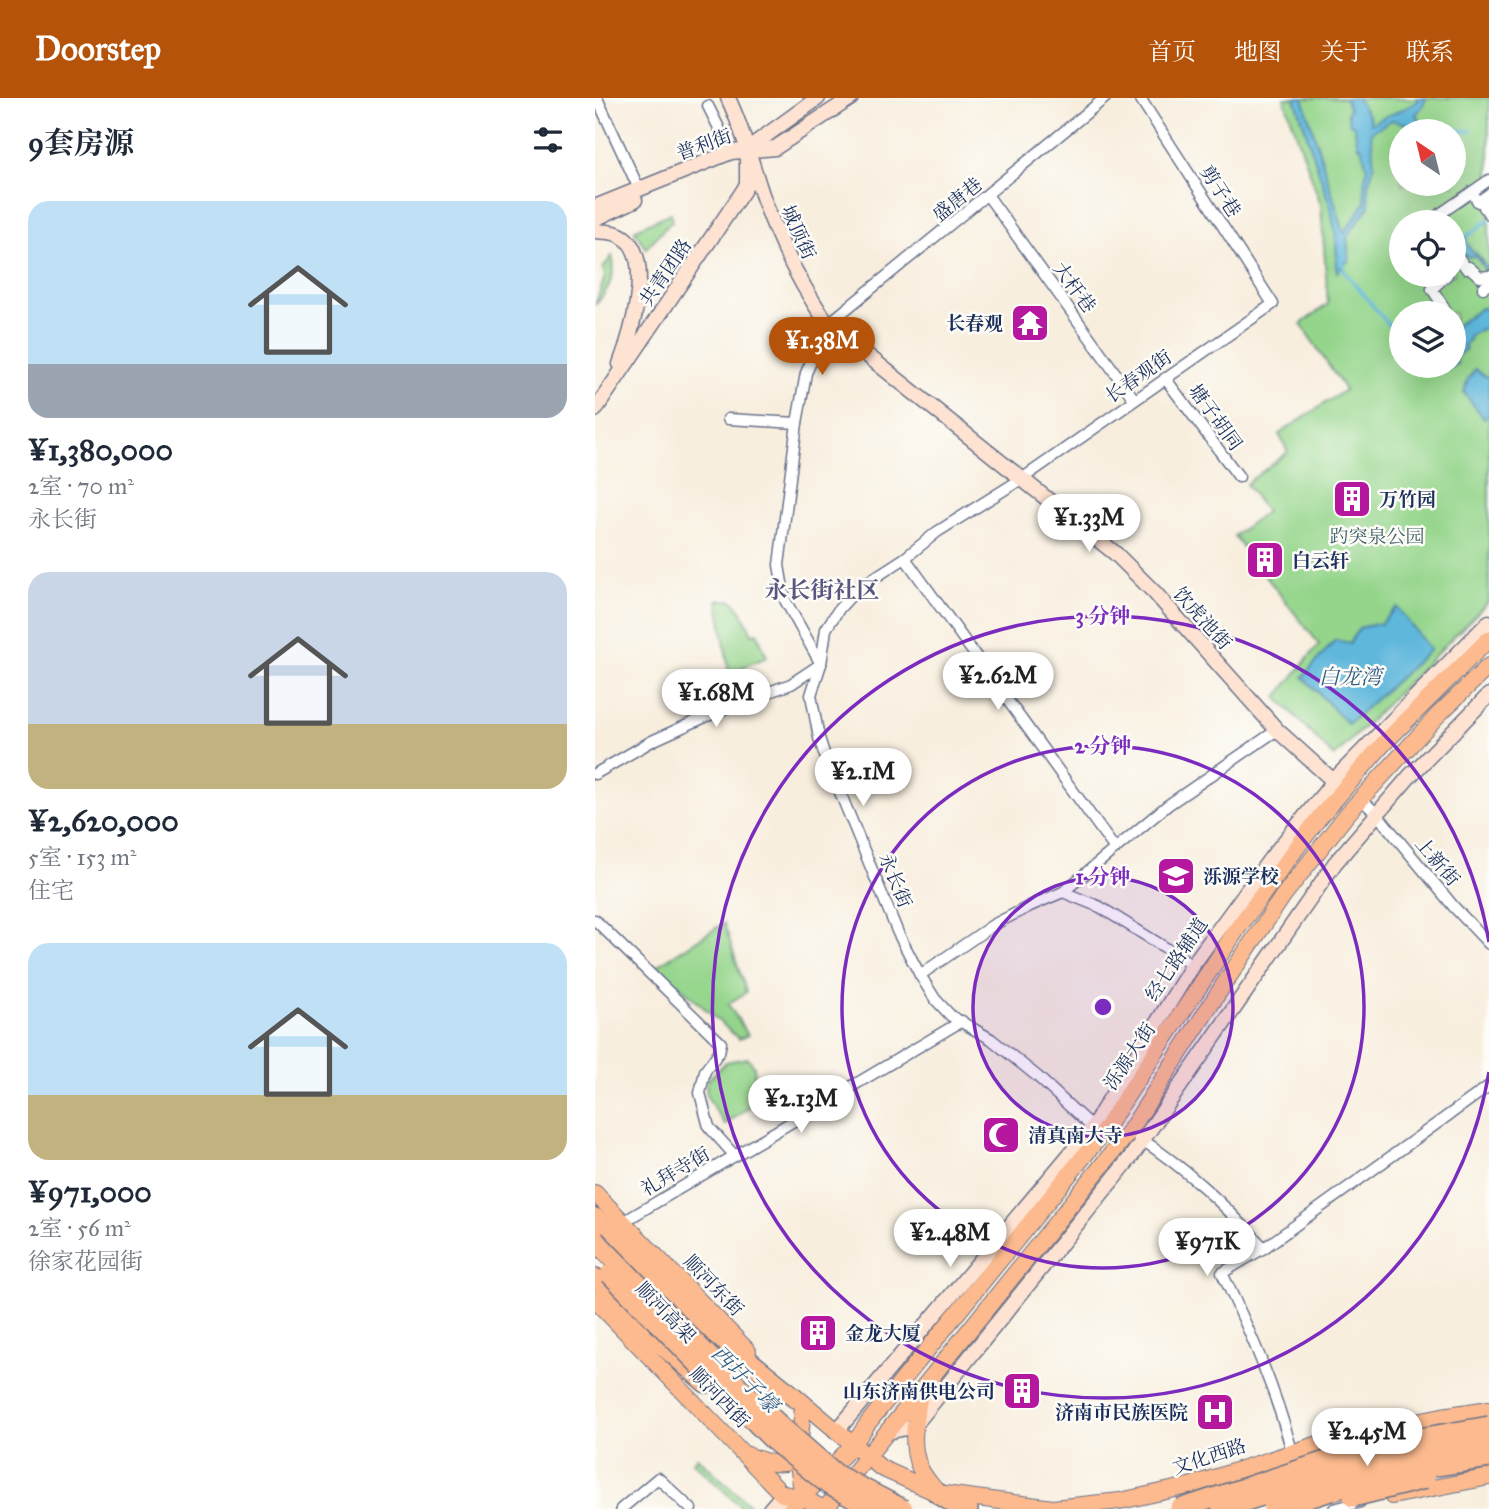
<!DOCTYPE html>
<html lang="zh">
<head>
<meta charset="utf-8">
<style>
  :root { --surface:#fff; --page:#f2f2f3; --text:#1f2937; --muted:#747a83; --accent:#b45309 }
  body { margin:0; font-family:"IM FELL Great Primer","Noto Serif SC",serif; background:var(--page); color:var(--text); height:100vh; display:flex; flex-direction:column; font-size:26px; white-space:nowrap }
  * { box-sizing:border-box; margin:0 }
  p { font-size:23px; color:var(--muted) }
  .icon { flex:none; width:38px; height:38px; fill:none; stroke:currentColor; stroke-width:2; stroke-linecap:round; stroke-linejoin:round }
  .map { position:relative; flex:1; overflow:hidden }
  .details { display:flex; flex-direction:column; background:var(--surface); width:595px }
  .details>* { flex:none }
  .needle { width:46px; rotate:325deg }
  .controls { position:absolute; left:794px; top:21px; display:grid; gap:14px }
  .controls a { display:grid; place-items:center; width:77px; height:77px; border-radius:50%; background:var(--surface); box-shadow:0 7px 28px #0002; font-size:35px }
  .price { position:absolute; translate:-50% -60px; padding:0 16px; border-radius:24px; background:#fff; color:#222; font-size:23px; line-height:46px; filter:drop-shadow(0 2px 4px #0008) }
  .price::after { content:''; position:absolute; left:50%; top:42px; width:21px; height:16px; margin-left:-10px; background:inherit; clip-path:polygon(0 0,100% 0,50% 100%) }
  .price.current { background:var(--accent); color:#fff }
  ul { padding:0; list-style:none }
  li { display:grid; align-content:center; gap:14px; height:371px; padding:0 28px }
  li span { display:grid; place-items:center; height:217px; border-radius:21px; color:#555 }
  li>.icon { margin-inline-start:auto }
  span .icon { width:126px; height:126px; fill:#fffc; stroke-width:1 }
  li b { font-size:30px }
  h2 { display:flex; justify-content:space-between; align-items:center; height:84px; padding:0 28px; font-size:30px }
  header { display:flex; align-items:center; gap:42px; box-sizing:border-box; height:98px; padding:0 35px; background:var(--accent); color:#fff }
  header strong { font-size:33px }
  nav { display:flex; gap:38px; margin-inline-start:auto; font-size:24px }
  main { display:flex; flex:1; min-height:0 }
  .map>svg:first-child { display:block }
  .green { fill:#94d58b; stroke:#588274; stroke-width:2; fill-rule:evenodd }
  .water { fill:#5fb7dc; stroke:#3d739d; stroke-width:2 }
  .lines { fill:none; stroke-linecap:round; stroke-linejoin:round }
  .stream { stroke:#5fb7dc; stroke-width:3.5 }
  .street-casing { stroke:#68728b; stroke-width:13 }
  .secondary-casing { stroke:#68728b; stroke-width:17 }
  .primary-casing { stroke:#68728b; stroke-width:18 }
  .highway-casing { stroke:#68728b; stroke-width:22 }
  .street { stroke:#fff; stroke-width:10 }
  .secondary { stroke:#fee3d2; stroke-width:14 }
  .primary { stroke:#fcba8e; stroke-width:16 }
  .highway { stroke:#fcba8e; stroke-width:19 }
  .highway-bridge-casing { stroke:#68728b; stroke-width:22; stroke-linecap:butt }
  .highway-bridge { stroke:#fcba8e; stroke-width:19 }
  .ring { fill:none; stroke:#7b2cbf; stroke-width:3.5 }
  .labels { text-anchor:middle; stroke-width:5; stroke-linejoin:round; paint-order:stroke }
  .street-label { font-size:19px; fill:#1b2f5e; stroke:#fdfcf7 }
  .poi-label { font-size:19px; font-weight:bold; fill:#1b2f5e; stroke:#fdfcf7; text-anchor:start }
  .park-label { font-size:19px; fill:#3f616c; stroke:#fdfcf7 }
  .water-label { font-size:21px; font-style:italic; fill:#335f8a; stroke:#fdfcf7 }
  .quarter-label { font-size:23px; font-weight:bold; fill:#585782; stroke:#fdfcf7 }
  .centre { fill:#7b2cbf; stroke:#fdfcf7; stroke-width:3.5 }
  .ring-label { font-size:21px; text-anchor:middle; font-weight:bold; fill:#7b2cbf; stroke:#fdfcf7; stroke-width:5; stroke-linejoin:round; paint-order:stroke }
</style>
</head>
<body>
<header>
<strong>Doorstep</strong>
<nav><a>首页</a><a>地图</a><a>关于</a><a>联系</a></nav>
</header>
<main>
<section class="details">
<h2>9套房源<svg class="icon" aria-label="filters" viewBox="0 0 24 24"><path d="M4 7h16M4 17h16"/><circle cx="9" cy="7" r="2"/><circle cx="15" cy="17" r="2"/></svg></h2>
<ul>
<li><span style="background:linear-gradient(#bfe0f5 75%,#9aa5b1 0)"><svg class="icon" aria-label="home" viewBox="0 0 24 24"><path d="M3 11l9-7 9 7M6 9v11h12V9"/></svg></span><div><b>¥1,380,000</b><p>2室 · 70 m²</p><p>永长街</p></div></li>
<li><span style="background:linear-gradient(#c9d6e8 70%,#c2b280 0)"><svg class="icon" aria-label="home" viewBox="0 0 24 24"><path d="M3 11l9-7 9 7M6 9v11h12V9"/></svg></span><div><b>¥2,620,000</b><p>5室 · 153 m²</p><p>住宅</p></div></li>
<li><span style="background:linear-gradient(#bfe0f5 70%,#c2b280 0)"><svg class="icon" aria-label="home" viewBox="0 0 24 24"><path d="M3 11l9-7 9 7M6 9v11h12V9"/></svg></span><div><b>¥971,000</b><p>2室 · 56 m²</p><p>徐家花园街</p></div></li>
</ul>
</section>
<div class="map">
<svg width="894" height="1411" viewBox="0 0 894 1411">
  <rect width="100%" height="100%" fill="#fdfcf7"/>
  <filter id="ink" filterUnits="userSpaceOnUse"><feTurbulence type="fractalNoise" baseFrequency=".0143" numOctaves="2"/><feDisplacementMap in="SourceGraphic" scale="14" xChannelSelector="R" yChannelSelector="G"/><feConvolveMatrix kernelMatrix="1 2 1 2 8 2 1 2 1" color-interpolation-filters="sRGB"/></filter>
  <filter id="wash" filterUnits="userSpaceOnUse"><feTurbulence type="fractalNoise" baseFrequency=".00686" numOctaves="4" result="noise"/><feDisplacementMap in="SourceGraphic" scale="28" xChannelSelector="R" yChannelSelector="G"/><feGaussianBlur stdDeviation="1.57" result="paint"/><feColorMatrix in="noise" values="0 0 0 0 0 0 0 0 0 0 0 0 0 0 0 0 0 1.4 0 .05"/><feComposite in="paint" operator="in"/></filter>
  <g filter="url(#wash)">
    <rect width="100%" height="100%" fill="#f8eede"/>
    <g class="green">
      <path d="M689,0H894V503L739,659L682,599L724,546L639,438L671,414L651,386L693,354L684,336L750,292L706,226L733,206L726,107ZM807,33H859V86H807ZM807,124H859V177H807ZM807,215H859V268H807Z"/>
      <polygon points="76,115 77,123 51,150 39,132"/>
      <path d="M17,158C23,175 11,196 0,207L10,179L8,170Z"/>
      <polygon points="123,502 137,502 146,512 157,536 162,535 172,559 134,575"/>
      <polygon points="129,825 151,894 133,906 153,937 144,941 62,868"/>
      <polygon points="153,960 159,968 160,982 167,999 130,1027 111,997 112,983 131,964"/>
      <polygon points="102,1359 151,1404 158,1411 144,1411 144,1407 98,1364"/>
    </g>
    <g class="water">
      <path d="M700,0H708L749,135L770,105L769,87L772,70L766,48L763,49L759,27L755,26L752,15L754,11L750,0H762L774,19L776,26C791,17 808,13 823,3V0H831L828,8L821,16L826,24L823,31L825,33H818L813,26L797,22L776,34L779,68L773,87L774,108L752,139L754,162L742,174L741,139L736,111Z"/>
      <polygon points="864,136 872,138 871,144 877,154 881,155 894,173 891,174 881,158 873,159 860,149 860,139"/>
      <polygon points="886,210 894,211 894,230 886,231 874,239 874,242 869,248 871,251 861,259 862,266 852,272 848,268 859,268 859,229"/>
      <polygon points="880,271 894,281 894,316 889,320 869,295 872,283"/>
      <polygon points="802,509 835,552 753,626 708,579 740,542 755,545 764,530 786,525"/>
    </g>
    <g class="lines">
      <g class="stream">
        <polyline points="863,32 876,33"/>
        <polyline points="872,138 894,122"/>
        <polyline points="748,164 749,173 807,243"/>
        <polyline points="658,1411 671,1407"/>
      </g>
    </g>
  </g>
  <g filter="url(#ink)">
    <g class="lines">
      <defs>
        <g id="street">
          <polyline points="2,0 44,91"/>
          <polyline points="113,8 136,54"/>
          <polyline points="877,94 883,104 894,96"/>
          <polyline points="393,98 539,301"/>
          <polyline points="894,105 889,109 894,116"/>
          <polyline points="846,124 842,118 894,82"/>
          <polyline points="859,153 871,170 874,169 885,179 894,178"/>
          <polyline points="888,190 894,186"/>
          <polyline points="850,215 849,209 837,191 852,177"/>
          <polyline points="570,280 644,379"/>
          <polyline points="133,321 202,325"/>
          <polyline points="310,460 520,751"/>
          <polyline points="0,676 57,643 130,610 196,586 226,566 231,531 244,511 262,491 310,460 342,434 428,380 678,206 545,0"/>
          <polyline points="766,701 781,715 859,809 894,846"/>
          <polyline points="468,794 505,809 598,867"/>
          <polyline points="0,822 126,945 124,954 110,973 105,995 114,1029 140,1058"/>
          <polyline points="325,877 398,827 435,808 468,794 573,707 682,632"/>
          <polyline points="501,1033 443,979 396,941 356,918 340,901 325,877 303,835 230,658 224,640 216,597 226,566 190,502 184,467 202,325 211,275 233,226 510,0"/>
          <path d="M543,1039C592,1071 630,1107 669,1150"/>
          <polyline points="28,1124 367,923"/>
          <path d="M697,1353C679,1288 656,1235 627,1175L669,1150L894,988"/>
          <polyline points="26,1411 63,1380 96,1411"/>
          <polyline points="739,1411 765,1404"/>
        </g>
        <g id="secondary">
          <path d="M133,0C149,33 157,68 169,102C185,146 206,188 233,226L521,456L560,495L682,632L744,688"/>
          <polyline points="151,52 223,0"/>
          <polyline points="0,109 136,54 180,50 256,0"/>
          <polyline points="0,121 40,102"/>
          <path d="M0,133C11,134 22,133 31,141C58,165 36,237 25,266"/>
          <polyline points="0,312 148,93 152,86 152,59"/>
          <polyline points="241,1334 497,1030 599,865 676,760 744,677 894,524"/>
          <polyline points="293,1334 319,1328 536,1059 740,765 814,679 894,597"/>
          <polyline points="175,1411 182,1403 200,1406"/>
        </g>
        <g id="primary">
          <polyline points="0,1095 153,1253"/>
          <polyline points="0,1202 187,1396 208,1399 228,1411"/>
          <polyline points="192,1291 286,1370 342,1395 458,1410 525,1403 594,1388 748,1338 847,1318 894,1311"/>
          <path d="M325,1296C321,1319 314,1347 325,1370C328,1378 336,1386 341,1393"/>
          <polyline points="208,1307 203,1367 208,1399"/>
          <path d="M153,1357C169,1364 188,1371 204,1359"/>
          <polyline points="797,1398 894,1379"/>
          <polyline points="196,1411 258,1347 273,1325 506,1037 645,827 723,721 789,645 894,541"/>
          <polyline points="230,1411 534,1034 629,886 688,798 753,715 843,617 894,568"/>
        </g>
        <g id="highway">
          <polyline points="0,1120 100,1219 200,1300"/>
          <polyline points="0,1180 55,1236 111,1285"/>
          <polyline points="342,1395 361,1407 373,1411"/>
        </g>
      </defs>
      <use href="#street" class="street-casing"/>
      <use href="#secondary" class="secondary-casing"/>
      <use href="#primary" class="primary-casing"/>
      <use href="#highway" class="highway-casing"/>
      <use href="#street" class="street"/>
      <use href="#secondary" class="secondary"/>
      <use href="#primary" class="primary"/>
      <use href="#highway" class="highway"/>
      <defs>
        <g id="highway-bridge">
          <polyline points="0,1142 144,1289 190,1332 242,1377 308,1411"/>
          <polyline points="15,1176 179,1343 234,1387 277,1411"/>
          <polyline points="758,1399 830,1381"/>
          <polyline points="585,1411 743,1359 790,1346 894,1328"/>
          <path d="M627,1411C715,1381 803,1358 894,1342"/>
          <polyline points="678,1411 795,1375 894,1360"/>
        </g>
      </defs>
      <use href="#highway-bridge" class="highway-bridge-casing"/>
      <use href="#highway-bridge" class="highway-bridge"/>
    </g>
  </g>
  <circle cx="508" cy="909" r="130" fill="#7b2cbf" fill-opacity=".12"/>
  <g class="ring">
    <circle cx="508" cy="909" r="130"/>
    <circle cx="508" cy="909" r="261"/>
    <path d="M894 974A391 391 0 1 1 894 844"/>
  </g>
  <defs>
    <symbol id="temple-square" viewBox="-11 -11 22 22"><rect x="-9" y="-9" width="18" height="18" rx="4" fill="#b5179e" stroke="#fdfcf7"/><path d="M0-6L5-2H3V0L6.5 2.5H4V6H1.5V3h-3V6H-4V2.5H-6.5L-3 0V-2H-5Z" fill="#fff"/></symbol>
    <symbol id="building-square" viewBox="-11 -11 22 22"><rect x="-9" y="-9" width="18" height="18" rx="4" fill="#b5179e" stroke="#fdfcf7"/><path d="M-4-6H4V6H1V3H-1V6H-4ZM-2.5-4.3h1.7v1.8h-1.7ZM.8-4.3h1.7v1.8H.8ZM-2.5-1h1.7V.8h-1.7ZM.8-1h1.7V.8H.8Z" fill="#fff"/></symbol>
    <symbol id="school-square" viewBox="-11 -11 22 22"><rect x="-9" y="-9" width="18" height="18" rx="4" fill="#b5179e" stroke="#fdfcf7"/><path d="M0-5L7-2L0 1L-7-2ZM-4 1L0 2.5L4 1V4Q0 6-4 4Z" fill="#fff"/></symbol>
    <symbol id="mosque-square" viewBox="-11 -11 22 22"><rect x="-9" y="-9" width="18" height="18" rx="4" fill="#b5179e" stroke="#fdfcf7"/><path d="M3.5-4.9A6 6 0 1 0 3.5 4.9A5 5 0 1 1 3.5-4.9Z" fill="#fff"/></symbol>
    <symbol id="hospital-square" viewBox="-11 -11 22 22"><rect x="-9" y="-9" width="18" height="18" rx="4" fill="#b5179e" stroke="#fdfcf7"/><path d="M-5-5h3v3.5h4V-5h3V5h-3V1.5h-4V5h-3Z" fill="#fff"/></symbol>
  </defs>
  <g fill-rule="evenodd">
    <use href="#temple-square" x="413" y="203" width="44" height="44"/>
    <use href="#building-square" x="735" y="379" width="44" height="44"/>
    <use href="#building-square" x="648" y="440" width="44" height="44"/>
    <use href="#school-square" x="559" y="756" width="44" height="44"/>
    <use href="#mosque-square" x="384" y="1015" width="44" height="44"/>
    <use href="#building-square" x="201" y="1213" width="44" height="44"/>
    <use href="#building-square" x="405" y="1271" width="44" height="44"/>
    <use href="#hospital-square" x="598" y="1292" width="44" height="44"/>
  </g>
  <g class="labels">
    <g class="street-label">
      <text transform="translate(109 46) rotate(-20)" y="7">普利街</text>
      <text transform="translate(626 93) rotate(57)" y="7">剪子巷</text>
      <text transform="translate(362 101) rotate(-39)" y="7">盛唐巷</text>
      <text transform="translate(204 134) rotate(66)" y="7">城顶街</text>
      <text transform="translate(70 174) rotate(-56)" y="7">共青团路</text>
      <text transform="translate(480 189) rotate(54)" y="7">大杆巷</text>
      <text transform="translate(543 278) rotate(-35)" y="7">长春观街</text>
      <text transform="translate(621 319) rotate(54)" y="7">塘子胡同</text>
      <text transform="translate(608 520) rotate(48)" y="7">饮虎池街</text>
      <text transform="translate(843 763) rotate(50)" y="7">上新街</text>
      <text transform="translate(301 782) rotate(68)" y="7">永长街</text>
      <text transform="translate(581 861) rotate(-56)" y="7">经七路辅道</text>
      <text transform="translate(534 958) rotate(-56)" y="7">泺源大街</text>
      <text transform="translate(80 1073) rotate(-31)" y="7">礼拜寺街</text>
      <text transform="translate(119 1187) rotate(46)" y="7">顺河东街</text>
      <text transform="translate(71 1214) rotate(46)" y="7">顺河高架</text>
      <text transform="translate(125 1299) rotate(46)" y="7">顺河西街</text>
      <text transform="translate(614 1358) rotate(-18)" y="7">文化西路</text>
    </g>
    <g class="poi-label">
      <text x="408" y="232" text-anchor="end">长春观</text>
      <text x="784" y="408">万竹园</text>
      <text x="697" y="469">白云轩</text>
      <text x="608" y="785">泺源学校</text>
      <text x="433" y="1044">清真南大寺</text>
      <text x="250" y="1242">金龙大厦</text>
      <text x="400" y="1300" text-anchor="end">山东济南供电公司</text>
      <text x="593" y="1321" text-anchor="end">济南市民族医院</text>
    </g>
    <g class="park-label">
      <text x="782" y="445">趵突泉公园</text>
    </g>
    <g class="water-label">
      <text x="755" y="586">白龙湾</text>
      <text transform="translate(150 1281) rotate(45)" y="7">西圩子壕</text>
    </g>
    <g class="quarter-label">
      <text x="227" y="500">永长街社区</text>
    </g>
  </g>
  <circle cx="508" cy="909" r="10" class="centre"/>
  <g class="ring-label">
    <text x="508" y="525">3 分钟</text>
    <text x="508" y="655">2 分钟</text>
    <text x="508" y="786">1 分钟</text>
  </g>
</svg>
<div class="controls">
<a><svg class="needle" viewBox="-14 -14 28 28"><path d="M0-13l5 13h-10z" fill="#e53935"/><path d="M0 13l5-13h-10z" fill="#747a83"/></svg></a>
<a><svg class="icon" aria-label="locate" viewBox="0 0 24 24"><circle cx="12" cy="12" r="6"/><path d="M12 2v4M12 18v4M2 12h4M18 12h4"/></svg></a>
<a><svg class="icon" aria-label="layers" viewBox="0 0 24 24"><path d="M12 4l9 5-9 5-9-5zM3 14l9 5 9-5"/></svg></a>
</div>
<b class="price current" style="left:227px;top:279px">¥1.38M</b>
<b class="price" style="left:494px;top:456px">¥1.33M</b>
<b class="price" style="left:403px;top:614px">¥2.62M</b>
<b class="price" style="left:121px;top:631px">¥1.68M</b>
<b class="price" style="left:268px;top:710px">¥2.1M</b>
<b class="price" style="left:206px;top:1037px">¥2.13M</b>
<b class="price" style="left:355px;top:1171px">¥2.48M</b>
<b class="price" style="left:612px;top:1180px">¥971K</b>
<b class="price" style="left:772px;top:1370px">¥2.45M</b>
</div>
</main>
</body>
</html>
